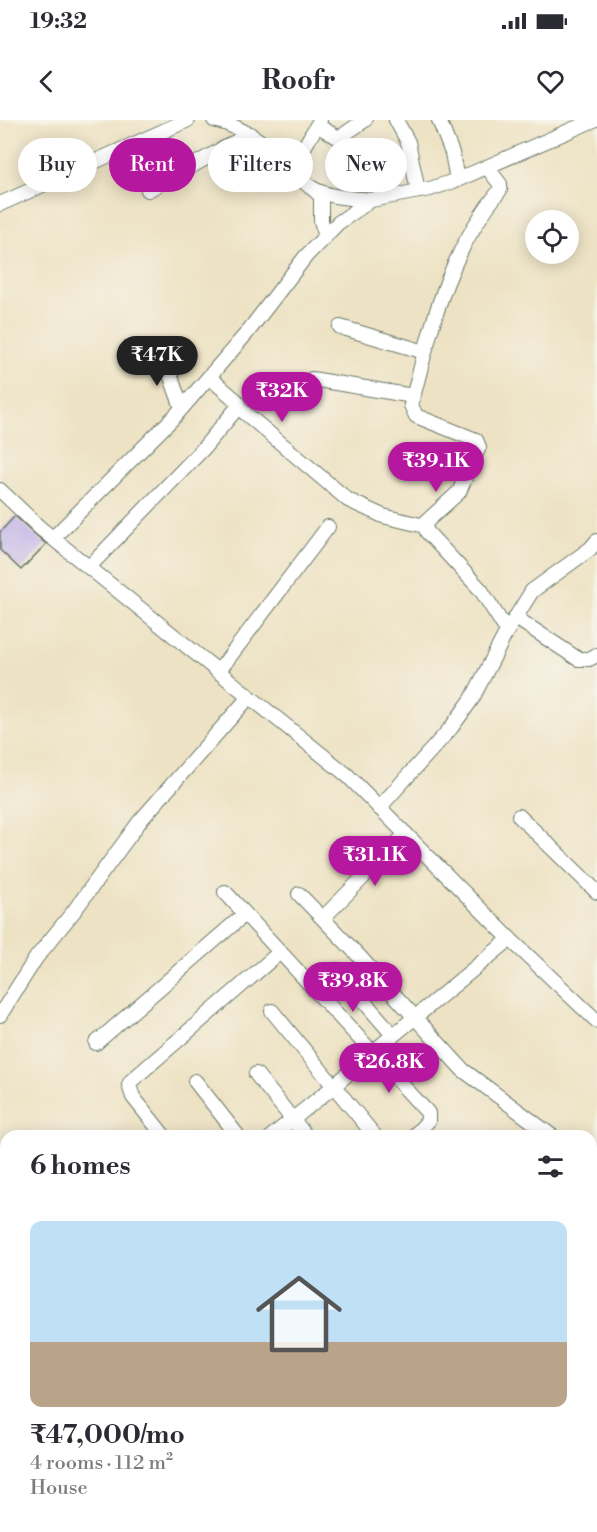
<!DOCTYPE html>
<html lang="en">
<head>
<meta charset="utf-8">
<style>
  :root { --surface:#fff; --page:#f7f7f7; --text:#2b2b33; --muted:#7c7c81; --accent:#b5179e }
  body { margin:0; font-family:"Libre Bodoni",serif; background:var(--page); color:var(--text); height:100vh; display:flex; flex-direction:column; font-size:22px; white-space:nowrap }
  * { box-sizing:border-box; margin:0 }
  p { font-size:20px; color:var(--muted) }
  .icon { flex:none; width:33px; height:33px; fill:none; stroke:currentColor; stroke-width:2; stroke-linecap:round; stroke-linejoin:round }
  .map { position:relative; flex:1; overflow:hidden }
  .side { position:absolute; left:0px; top:1010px; width:597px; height:404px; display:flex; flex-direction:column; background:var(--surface); border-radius:18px 18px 0 0; box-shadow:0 3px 15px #0003 }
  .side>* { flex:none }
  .hud { position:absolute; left:18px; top:18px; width:561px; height:54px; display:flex; gap:12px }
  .fabs { position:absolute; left:525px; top:90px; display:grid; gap:12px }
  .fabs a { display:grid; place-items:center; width:54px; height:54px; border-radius:50%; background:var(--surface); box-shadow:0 3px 15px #0003; font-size:30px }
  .price { position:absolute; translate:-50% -51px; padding:0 14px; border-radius:21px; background:var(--accent); color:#fff; font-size:20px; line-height:39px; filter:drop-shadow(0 2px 3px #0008) }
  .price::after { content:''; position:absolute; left:50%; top:36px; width:18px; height:14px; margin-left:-9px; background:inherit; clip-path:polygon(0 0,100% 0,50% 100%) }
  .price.on { background:#222; color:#fff }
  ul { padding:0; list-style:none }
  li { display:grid; align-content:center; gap:12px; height:318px; padding:0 30px }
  li span { display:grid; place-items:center; height:186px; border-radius:12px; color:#555 }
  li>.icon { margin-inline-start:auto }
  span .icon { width:108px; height:108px; fill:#fffc; stroke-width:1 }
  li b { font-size:26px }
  h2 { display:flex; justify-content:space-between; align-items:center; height:72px; padding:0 30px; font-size:26px }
  .tag { padding:0 21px; border-radius:27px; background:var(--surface); box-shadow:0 3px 15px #0003; font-size:21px; line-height:54px }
  .tag.on { background:var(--accent); color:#fff }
  .status { display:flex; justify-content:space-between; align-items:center; height:42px; padding:0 30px; background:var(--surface); direction:ltr }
  .status svg { height:16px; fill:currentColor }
  header { display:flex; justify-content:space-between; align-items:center; height:78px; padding:0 30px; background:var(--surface); font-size:27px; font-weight:700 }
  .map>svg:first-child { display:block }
  .building { fill:#c2b4e7 }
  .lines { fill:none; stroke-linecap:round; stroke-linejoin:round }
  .minor-casing { stroke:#677766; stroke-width:16 }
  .major-casing { stroke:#677766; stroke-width:20 }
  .minor { stroke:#fff; stroke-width:14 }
  .major { stroke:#fff; stroke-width:16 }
</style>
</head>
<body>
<div class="status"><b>19:32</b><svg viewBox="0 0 49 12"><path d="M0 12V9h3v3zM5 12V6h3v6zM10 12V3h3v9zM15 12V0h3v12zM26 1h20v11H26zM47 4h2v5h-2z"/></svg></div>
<header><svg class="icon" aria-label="back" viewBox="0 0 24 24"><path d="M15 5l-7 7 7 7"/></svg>Roofr<svg class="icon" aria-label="heart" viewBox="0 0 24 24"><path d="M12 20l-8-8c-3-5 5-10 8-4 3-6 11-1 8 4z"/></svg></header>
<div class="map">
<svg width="597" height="1412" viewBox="0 0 597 1412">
  <rect width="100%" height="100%" fill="#f7f3e8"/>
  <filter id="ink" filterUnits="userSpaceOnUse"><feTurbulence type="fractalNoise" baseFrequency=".0167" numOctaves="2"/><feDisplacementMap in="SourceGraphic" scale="12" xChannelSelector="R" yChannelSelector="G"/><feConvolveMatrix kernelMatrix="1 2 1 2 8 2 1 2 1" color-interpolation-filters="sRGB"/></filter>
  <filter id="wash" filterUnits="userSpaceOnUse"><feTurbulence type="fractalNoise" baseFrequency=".008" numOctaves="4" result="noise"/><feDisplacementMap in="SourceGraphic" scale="24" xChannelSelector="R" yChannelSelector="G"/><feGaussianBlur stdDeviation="1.35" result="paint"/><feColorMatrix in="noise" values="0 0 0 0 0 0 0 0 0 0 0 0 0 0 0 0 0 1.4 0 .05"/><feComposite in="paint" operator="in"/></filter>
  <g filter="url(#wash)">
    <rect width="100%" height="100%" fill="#ede2c3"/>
    <g id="blocks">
      <polygon class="building" points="15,396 46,424 21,450 0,430 0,412"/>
    </g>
  </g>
  <g filter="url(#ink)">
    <use href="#blocks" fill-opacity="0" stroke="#677766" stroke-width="1.5"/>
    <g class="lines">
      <defs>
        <g id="minor">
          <path d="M214,0C244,7 271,27 293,48C299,55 304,64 312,68C330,78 352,78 371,80"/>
          <polyline points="396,0 408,22 418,71"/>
          <polyline points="439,0 452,33 457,60"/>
          <polyline points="318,6 339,18 365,0"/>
          <polyline points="292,48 320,0"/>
          <polyline points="312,68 321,76 321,101 326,116"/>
          <polyline points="148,70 250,14"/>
          <polyline points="0,84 188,0"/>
          <polyline points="340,207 425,232"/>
          <polyline points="158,233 168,249 182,288"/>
          <polyline points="312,259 413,276"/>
          <polyline points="238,287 348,380 383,396 425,406"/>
          <polyline points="0,370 40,408 347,655 510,819 597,901"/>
          <polyline points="53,418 176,295 246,214 306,136 338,103 371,80 430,69 457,60 594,0"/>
          <polyline points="89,447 202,330 238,287 238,282 209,257"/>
          <polyline points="516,498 578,539 589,539 597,535"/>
          <polyline points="507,511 532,471 590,429 597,421"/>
          <polyline points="218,552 328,407"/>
          <path d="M379,688L451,608L472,579L507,511L481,470L427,412L425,406L426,402L459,372L479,327L476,320L416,296L411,285C432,206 446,136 500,70V64L487,47"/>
          <polyline points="519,696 597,772"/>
          <polyline points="225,772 428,993 428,1001 414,1016"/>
          <polyline points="299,774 357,834 463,950 552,1016"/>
          <polyline points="323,798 406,714"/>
          <polyline points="337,850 393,915"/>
          <polyline points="272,891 375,1016"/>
          <polyline points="0,895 36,838 74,791 140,701 249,577"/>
          <polyline points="96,923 245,794"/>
          <polyline points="256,954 306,1016"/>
          <polyline points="195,961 238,1016"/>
          <polyline points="164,1016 133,977 129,965 131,961 280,832"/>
          <polyline points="272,1016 334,966 373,932 510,819"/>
          <polyline points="591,1040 597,1044"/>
          <polyline points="0,1074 6,1078"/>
          <polyline points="0,1307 6,1298"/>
          <polyline points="0,1326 6,1329"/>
          <polyline points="146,1407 154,1412"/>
        </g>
        <g id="major">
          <polyline points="591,1098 597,1091"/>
          <polyline points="330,1412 334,1407"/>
        </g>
      </defs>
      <use href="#minor" class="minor-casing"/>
      <use href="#major" class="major-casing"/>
      <use href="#minor" class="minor"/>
      <use href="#major" class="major"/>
    </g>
  </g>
</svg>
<div class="fabs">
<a><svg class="icon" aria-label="locate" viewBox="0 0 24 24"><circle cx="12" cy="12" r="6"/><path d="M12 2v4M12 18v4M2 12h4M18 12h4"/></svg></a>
</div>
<b class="price on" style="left:157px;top:267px">₹47K</b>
<b class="price" style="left:282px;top:303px">₹32K</b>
<b class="price" style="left:436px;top:373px">₹39.1K</b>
<b class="price" style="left:375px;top:767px">₹31.1K</b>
<b class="price" style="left:353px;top:893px">₹39.8K</b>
<b class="price" style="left:389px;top:974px">₹26.8K</b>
<div class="hud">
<a class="tag">Buy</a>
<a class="tag on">Rent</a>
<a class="tag">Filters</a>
<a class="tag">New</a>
</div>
<section class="side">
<h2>6 homes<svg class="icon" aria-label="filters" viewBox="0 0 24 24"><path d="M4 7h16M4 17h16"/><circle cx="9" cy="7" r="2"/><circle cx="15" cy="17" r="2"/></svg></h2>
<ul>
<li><span style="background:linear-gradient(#bfe0f5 65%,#b9a48a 0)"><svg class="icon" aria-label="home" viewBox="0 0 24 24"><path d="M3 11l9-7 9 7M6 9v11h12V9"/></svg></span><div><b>₹47,000/mo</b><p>4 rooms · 112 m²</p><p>House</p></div></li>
</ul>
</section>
</div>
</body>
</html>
